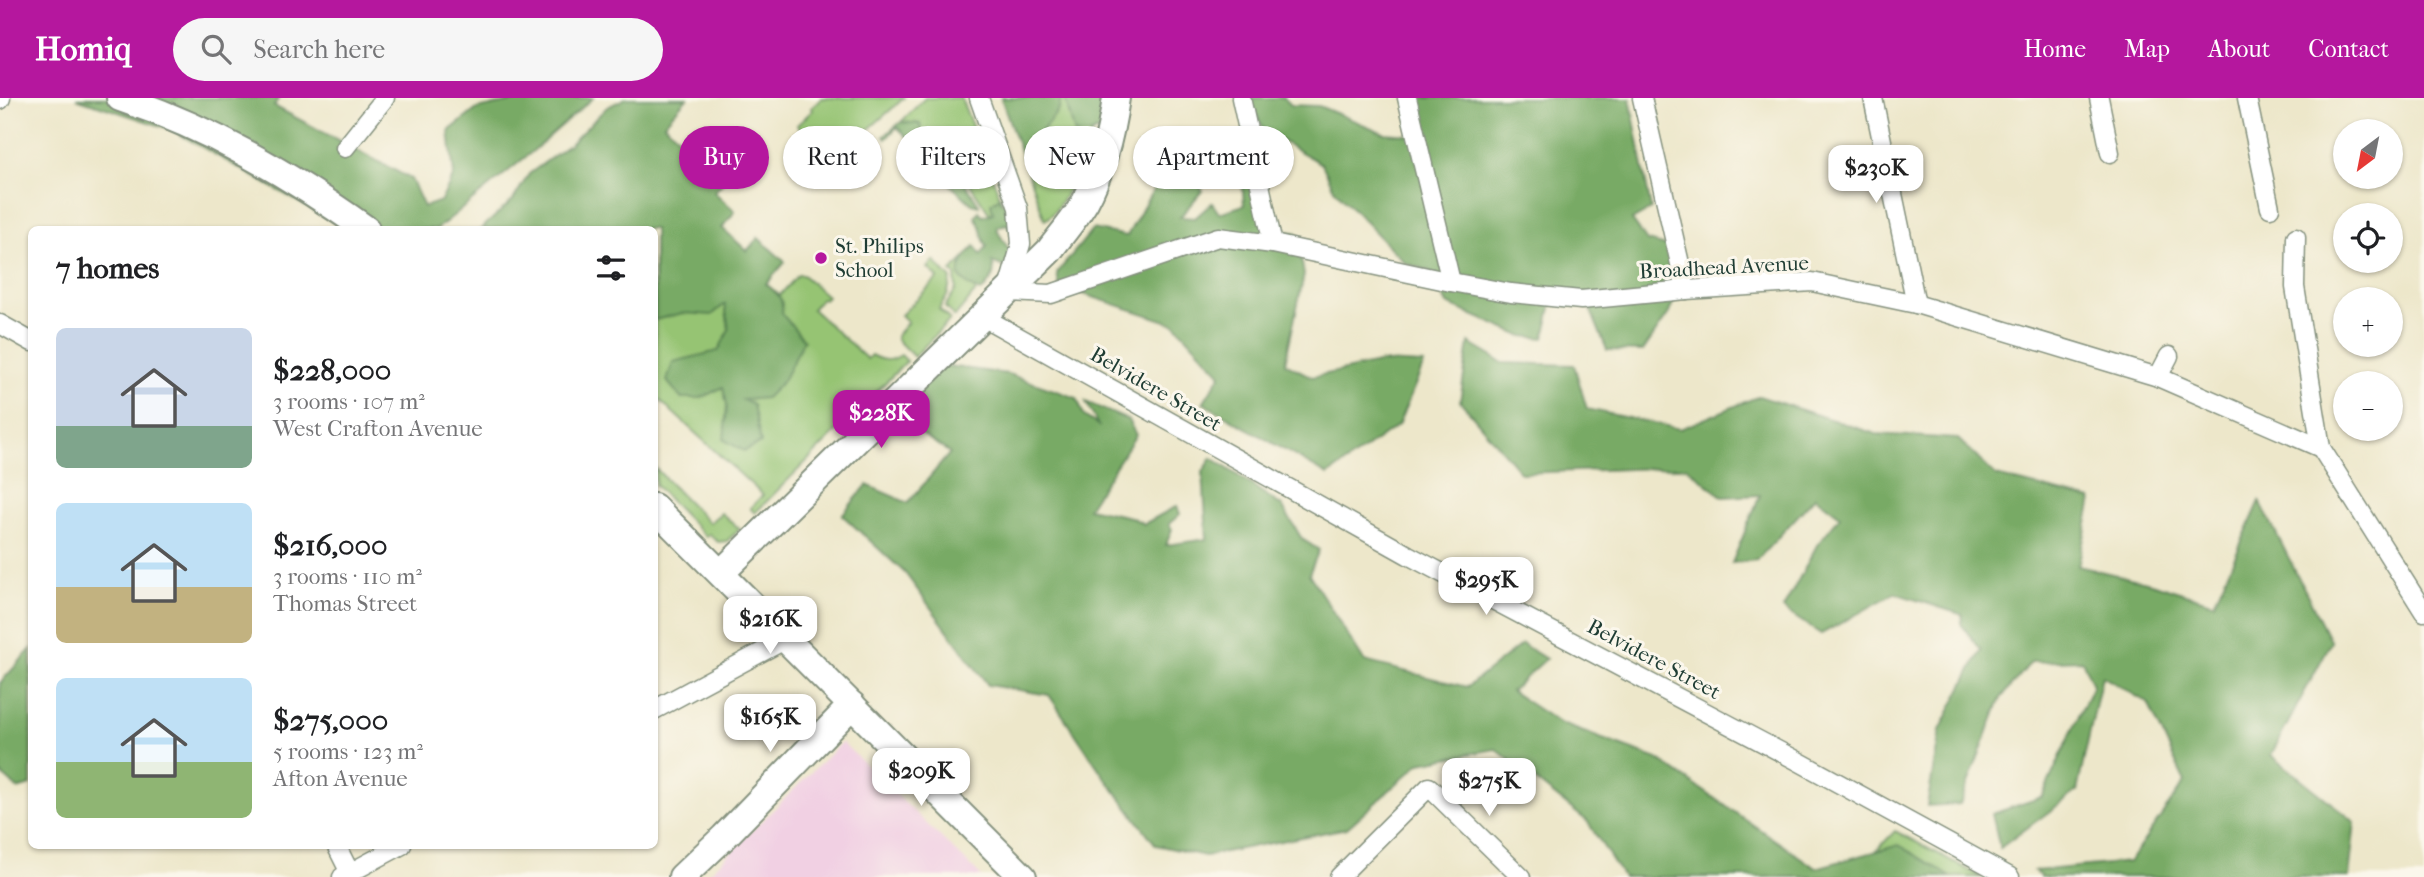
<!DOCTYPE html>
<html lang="en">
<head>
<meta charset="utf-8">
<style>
  :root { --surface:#fff; --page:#f6f6f6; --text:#202124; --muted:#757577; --accent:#b5179e }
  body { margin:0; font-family:"IM FELL French Canon",serif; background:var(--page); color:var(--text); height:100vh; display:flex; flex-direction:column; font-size:26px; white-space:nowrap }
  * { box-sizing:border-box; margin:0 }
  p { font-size:23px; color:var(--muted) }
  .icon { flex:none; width:38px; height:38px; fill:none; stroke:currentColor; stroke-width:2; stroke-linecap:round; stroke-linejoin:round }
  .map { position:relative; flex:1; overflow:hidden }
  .drawer { position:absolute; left:28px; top:128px; width:630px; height:623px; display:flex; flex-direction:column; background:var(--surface); border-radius:10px; box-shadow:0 2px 5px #0004 }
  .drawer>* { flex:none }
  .guide { position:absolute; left:679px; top:28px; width:665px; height:63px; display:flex; gap:14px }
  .needle { width:46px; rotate:212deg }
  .controls { position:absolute; left:2333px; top:21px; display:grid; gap:14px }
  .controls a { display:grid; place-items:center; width:70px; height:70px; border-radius:50%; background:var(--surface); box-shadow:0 2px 5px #0004; font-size:35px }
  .price { position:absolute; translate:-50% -60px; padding:0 16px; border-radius:14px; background:#fff; color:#222; font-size:23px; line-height:46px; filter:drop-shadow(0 2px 4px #0008) }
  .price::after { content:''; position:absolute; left:50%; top:42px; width:21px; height:16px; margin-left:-10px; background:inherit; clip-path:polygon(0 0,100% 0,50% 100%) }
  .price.current { background:var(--accent); color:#fff }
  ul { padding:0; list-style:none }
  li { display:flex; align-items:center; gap:21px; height:175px; padding:0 28px }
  li span { display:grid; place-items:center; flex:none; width:196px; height:140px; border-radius:10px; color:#555 }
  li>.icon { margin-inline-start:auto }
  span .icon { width:84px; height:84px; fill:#fffc; stroke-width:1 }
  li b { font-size:30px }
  h2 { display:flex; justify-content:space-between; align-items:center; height:84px; padding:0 28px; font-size:30px }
  .chip { padding:0 24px; border-radius:32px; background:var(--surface); box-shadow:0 2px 5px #0004; font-size:24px; line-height:63px }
  .chip.current { background:var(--accent); color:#fff }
  header { display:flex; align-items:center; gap:42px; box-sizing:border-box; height:98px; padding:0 35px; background:var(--accent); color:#fff }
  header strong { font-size:33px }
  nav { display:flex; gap:38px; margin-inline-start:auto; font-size:24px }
  .search { width:490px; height:63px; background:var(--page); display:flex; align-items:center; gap:18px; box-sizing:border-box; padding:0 24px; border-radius:38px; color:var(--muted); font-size:26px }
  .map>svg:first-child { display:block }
  .built { fill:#f1d0e3 }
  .green { fill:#96c473; stroke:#5a8054; stroke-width:2 }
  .forest { fill:#78aa65; stroke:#4c744c; stroke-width:2 }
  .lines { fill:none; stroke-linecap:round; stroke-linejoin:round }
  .street-casing { stroke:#86927f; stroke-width:21 }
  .secondary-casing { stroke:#86927f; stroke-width:30 }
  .street { stroke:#fff; stroke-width:18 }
  .secondary { stroke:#fff; stroke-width:26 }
  .poi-dot { fill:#b5179e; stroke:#fbf7ec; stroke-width:2.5 }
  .labels { text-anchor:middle; stroke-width:6; stroke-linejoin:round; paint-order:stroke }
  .poi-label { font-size:21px; fill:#1f3d34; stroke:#fbf7ec; text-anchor:start }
  .street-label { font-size:21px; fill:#1f3d34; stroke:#fbf7ec }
</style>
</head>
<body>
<header>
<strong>Homiq</strong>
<div class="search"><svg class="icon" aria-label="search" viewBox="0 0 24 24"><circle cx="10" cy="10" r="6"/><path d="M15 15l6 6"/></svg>Search here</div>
<nav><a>Home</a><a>Map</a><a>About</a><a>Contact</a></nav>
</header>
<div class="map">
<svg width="2424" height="779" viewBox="0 0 2424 779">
  <rect width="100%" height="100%" fill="#fbf7ec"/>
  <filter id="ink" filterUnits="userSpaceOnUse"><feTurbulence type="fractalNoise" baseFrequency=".0143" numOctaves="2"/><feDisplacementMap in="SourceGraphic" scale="14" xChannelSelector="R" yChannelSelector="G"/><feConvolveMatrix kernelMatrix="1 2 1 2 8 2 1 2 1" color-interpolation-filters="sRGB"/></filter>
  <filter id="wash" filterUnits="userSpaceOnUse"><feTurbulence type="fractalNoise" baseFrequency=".00686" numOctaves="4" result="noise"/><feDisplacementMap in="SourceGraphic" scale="28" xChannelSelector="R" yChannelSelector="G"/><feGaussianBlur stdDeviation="1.57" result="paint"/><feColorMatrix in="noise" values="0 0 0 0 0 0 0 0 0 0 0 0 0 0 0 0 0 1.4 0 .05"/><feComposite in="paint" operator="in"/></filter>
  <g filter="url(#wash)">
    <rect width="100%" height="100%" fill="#ede7ca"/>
    <polygon class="built" points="842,644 982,779 705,779"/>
    <g class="green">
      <polygon points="822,0 904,0 835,61 805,37 797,27 813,12 811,10"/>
      <polygon points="925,0 961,0 1000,99 991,105 994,115 989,115 947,51 938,58 927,50 920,26 901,24"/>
      <path d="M1061,0H1065L1075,36L1092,35C1084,57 1064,111 1045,122L1020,53L1039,50L1042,33L1059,11Z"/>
      <path d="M663,26L725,82L714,94L735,113L722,130L747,153L758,140L785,164L766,186L780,197L798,177H803L827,198L824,201L822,200L812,211L867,261L871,257C882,263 890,264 901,257L907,263L755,415L750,410L763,397L655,298L654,131H490Z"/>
      <polygon points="934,163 951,181 947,198 939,211 950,222 914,259 897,242 896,238 908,224 901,217 938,180 928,170"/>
      <polygon points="962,163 960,170 969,188 977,192 955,219 945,209 956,191 955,177 951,173"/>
      <polygon points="655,370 709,425 721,415 740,431 727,443 718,444 709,436 706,439 655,387"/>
      <polygon points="1895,733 1982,779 1851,779"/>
    </g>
    <g class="forest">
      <polygon points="76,0 279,0 274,8 411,81 424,109 441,103 454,77 449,33 477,11 516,3 516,0 593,0 533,53 437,131 346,131 170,31"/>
      <path d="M626,0H687L664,26L718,76L725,69L732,75L714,94L735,113L722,130L747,153L758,140L785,164L766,186C778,196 784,200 782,216L804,242L783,283L766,300L743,302L753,307L761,345L744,353L724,342L727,307L723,289L701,300H681L667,283L673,264L718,253L729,232L725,206L712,217L683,215L655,222L654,131H481L513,102L529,76L570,46L607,9Z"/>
      <polygon points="1001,0 1061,0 1059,11 1042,33 1039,50 1020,53"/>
      <polygon points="1065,0 1110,0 1106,29 1089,36 1075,36"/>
      <polygon points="1243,0 1284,0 1291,7 1319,8 1384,35 1411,37 1427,49 1416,0 1630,0 1651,111 1632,122 1647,143 1667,148 1686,172 1669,215 1643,253 1607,252 1589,208 1552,206 1544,240 1521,238 1447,206 1430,173 1405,165 1334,91 1322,66 1264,33 1252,7"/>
      <polygon points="901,24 920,26 927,50 925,53 923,51 924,48 920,45 917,48 897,29 886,41 884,38"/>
      <polygon points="1191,67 1202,93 1180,119 1195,120 1212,105 1219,115 1244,107 1241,70 1248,69 1276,132 1297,135 1304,177 1285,265 1312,279 1383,264 1424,266 1398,327 1328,377 1203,305 1221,276 1175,226 1059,188 1057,175 1093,131 1127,138 1163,74"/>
      <polygon points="956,71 978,105 979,108 972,106 946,83"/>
      <path d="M1000,99L1002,105H1010L1012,132L1006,126L997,129C1000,142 1009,147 1012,159L1004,169L992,164C997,178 990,184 981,194L969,188L959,178C960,164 965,158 975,148L981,157L987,148C980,138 983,128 975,119L979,113L983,118L993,115L991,105Z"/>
      <polygon points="1469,245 1503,265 1574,267 1587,311 1680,331 1759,298 1876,336 1958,341 1996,378 2092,402 2078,468 2151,485 2214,505 2260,403 2331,544 2271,657 2355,724 2349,779 2041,779 2034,773 2129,764 2185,684 2148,605 2102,578 2077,693 2000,750 1992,716 2042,699 2093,587 2082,562 2031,564 2001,600 1960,706 1927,708 1940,632 1981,552 1961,526 1963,517 1895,495 1821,536 1783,511 1817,447 1840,418 1815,399 1757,462 1732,465 1760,397 1723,399 1686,369 1521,375 1460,303"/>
      <polygon points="940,267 1008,276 1077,300 1084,318 1098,327 1086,304 1128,322 1136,337 1088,410 1131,419 1144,426 1177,408 1180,416 1169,426 1172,431 1166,447 1207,441 1203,374 1212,360 1282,408 1302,441 1319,452 1309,476 1364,563 1467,589 1522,546 1546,561 1511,593 1559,625 1657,661 1816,770 1899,747 1951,779 1623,779 1587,723 1496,651 1420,665 1347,730 1205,758 1156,747 1103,677 1049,597 988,587 905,475 842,417 867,387 908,405 950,355 903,324 910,297"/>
      <polygon points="31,551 31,687 18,691 0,675 0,585"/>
    </g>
  </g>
  <g filter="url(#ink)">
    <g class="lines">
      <defs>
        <g id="street">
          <polyline points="979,0 1018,110 1021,146 1007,194 1051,196 1218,139 1273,146 1451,184 1511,195 1581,202 1686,192 1812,184 1916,206 2158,279 2321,350 2424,514"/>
          <polyline points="1241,0 1273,146"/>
          <polyline points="1407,0 1451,184"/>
          <polyline points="1642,0 1686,192"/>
          <polyline points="1873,0 1916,206"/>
          <polyline points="2099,0 2110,55"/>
          <polyline points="2247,0 2270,110"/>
          <polyline points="0,2 1,0"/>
          <polyline points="345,50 385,0"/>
          <polyline points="2296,139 2295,189 2321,350"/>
          <polyline points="983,219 1408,457 1796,662 2010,779"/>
          <polyline points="0,226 32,244"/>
          <polyline points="2158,279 2169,258"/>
          <polyline points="654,612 786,541"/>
          <polyline points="336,747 350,775"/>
          <polyline points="342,779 402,747"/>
          <polyline points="1339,779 1429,689 1521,779"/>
        </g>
        <g id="secondary">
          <path d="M120,0C210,30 290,77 366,131"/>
          <polyline points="654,409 1023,779"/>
          <path d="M721,475L1049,153C1061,137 1075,121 1085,104C1103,71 1111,36 1116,0"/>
          <polyline points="682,779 724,739 852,607"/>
        </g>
      </defs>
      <use href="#street" class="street-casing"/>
      <use href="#secondary" class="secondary-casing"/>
      <use href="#street" class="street"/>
      <use href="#secondary" class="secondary"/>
    </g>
  </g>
  <circle class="poi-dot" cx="821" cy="160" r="7"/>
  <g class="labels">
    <g class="poi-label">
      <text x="835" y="155">St. Philips<tspan x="835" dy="24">School</tspan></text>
    </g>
    <g class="street-label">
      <text transform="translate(1724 169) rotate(-3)" y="7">Broadhead Avenue</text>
      <text transform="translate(1156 291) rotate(30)" y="7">Belvidere Street</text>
      <text transform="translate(1654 561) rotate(28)" y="7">Belvidere Street</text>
    </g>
  </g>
</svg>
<div class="controls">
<a><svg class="needle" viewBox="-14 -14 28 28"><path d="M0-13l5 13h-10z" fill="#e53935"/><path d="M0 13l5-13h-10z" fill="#757577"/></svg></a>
<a><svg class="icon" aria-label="locate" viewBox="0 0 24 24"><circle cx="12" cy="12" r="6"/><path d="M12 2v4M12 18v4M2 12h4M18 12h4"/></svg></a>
<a>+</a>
<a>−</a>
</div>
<b class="price" style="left:1876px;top:107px">$230K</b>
<b class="price current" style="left:881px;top:352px">$228K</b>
<b class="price" style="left:1486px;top:519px">$295K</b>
<b class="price" style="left:770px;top:558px">$216K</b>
<b class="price" style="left:770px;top:656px">$165K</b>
<b class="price" style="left:921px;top:710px">$209K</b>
<b class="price" style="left:1489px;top:720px">$275K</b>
<div class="guide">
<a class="chip current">Buy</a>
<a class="chip">Rent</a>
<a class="chip">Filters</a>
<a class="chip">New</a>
<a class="chip">Apartment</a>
</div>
<section class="drawer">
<h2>7 homes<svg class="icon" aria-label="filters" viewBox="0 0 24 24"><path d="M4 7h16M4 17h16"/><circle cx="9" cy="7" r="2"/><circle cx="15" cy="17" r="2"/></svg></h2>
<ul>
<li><span style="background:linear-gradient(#c9d6e8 70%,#7fa58c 0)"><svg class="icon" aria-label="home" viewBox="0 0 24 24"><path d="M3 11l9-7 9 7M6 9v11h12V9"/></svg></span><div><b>$228,000</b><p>3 rooms · 107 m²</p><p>West Crafton Avenue</p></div></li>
<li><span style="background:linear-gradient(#bfe0f5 60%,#c2b280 0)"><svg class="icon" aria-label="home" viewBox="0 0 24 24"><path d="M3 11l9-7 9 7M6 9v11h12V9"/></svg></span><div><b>$216,000</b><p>3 rooms · 110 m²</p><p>Thomas Street</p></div></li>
<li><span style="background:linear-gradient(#bfe0f5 60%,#8fb573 0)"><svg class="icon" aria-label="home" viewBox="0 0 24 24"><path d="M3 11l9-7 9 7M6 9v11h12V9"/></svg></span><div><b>$275,000</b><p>5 rooms · 123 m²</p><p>Afton Avenue</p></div></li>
</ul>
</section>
</div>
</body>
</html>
